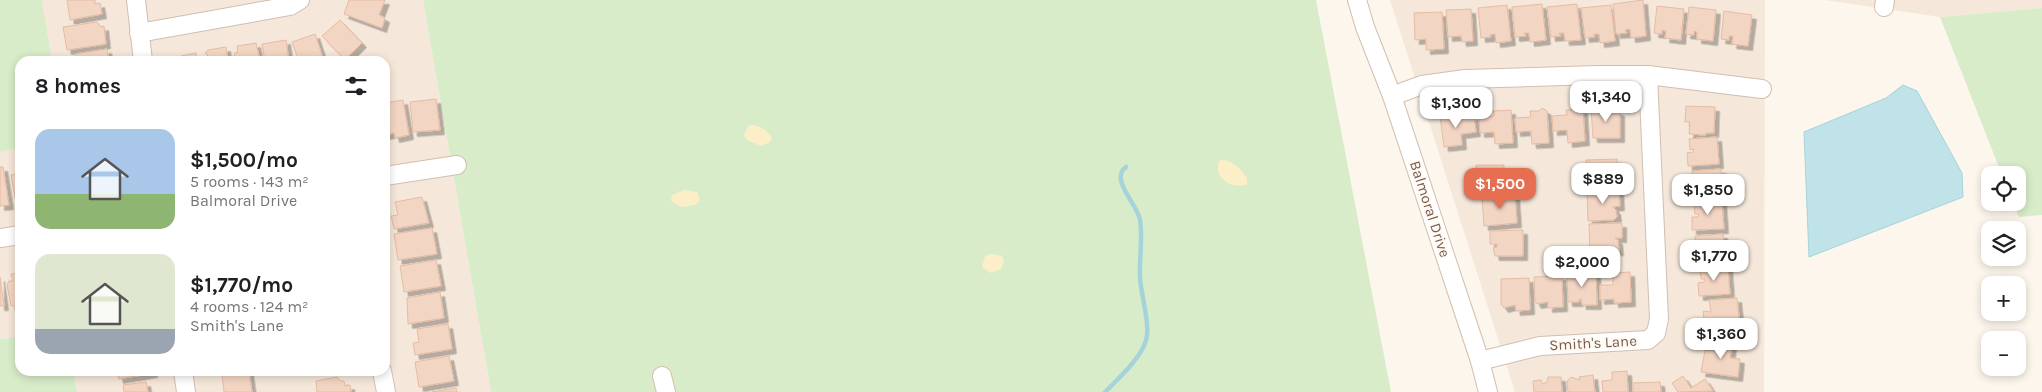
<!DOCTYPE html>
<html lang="en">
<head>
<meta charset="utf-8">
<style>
  :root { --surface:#fff; --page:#f6f6f6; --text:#202124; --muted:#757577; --accent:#e76f51 }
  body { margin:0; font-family:Karla,sans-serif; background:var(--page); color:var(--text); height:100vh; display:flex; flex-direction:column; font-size:19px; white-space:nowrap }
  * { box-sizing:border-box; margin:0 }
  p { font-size:16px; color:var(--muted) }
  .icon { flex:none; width:28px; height:28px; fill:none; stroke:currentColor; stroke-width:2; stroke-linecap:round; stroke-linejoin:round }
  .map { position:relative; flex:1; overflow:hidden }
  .sheet { position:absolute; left:15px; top:56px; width:375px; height:320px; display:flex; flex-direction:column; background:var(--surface); border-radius:15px; box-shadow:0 2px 8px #0003 }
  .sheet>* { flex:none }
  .controls { position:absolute; left:1981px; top:166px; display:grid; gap:10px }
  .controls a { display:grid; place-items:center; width:45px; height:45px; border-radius:10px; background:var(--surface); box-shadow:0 2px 8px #0003; font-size:25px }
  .price { position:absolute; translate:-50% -42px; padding:0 11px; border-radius:10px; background:#fff; color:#222; font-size:16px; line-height:32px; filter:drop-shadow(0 1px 2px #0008) }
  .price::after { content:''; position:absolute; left:50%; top:30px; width:15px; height:11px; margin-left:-8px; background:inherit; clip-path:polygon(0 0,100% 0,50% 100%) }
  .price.on { background:var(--accent); color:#fff }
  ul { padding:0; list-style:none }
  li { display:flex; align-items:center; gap:15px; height:125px; padding:0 20px }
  li span { display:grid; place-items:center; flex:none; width:140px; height:100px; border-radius:15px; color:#555 }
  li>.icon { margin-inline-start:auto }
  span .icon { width:60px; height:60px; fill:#fffc; stroke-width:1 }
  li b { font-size:21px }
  h2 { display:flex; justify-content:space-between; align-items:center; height:60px; padding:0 20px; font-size:21px }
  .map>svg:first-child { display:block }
  .residential { fill:#f5e8da }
  .green { fill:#d8ecc9 }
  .sand { fill:#fcefc7 }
  .water { fill:#bfe3e8; stroke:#a5d3da }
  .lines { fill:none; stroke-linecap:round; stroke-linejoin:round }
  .stream { stroke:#a5d3da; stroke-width:4.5 }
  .building { fill:#f3d5c3; stroke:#e6bba3; filter:url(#shadow) }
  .minor-casing { stroke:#d1beb0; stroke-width:20 }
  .minor { stroke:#fff; stroke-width:18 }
  .labels { text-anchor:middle; stroke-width:4; stroke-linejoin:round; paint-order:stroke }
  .street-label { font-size:15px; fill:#7a5c4d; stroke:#fffaf3 }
</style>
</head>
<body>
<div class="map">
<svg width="2042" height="392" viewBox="0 0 2042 392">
  <defs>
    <filter id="shadow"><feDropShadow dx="4.5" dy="4.5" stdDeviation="0" flood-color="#0004"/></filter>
  </defs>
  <rect width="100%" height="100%" fill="#fdf6ec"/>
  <g class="residential">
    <polygon points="42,0 423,0 491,392 77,392 73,371 385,371 385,61 52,61"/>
    <polygon points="1390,0 1765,0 1764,392 1515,392"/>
    <polygon points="1825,0 2042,0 2042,8 1940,17"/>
    <polygon points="20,148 20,337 0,339 0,152"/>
  </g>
  <g class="green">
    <polygon points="0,0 42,0 52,61 20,61 20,148 0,152"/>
    <polygon points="423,0 1316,0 1391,392 491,392"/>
    <polygon points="2042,8 2042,215 2019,217 2013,203 2018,202 2018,175 2002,175 1940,17"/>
    <polygon points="20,337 20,371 73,371 77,392 0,392 0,339"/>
  </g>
  <g class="sand">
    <path d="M749,125C758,124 768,130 772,138L770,142L761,146L747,140L744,135Z"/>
    <path d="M1222,160C1233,160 1241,170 1247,178V184C1232,190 1213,178 1219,161Z"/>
    <polygon points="684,190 697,192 700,200 696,205 681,207 671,201 672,195"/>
    <polygon points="991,254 1002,256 1004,261 1001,269 991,273 982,267 985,256"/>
  </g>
  <polygon class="water" points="1903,85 1917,91 1962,173 1963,197 1809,257 1804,132 1886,98"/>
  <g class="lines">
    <path class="stream" d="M1105,392C1118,379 1146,354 1147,335C1149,318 1141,295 1140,278C1139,259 1143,239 1140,220C1138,205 1109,179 1126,167"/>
  </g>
  <g class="building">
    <polygon points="67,0 95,0 95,4 100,3 102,14 70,20"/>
    <polygon points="349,0 385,0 379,15 385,18 382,28 344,14"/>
    <polygon points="1643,0 1646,36 1631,38 1630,29 1625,30 1627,33 1616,34 1613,4"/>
    <polygon points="1542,4 1546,40 1530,42 1529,33 1524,33 1526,36 1515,37 1512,7"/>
    <polygon points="1577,4 1581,40 1565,41 1564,33 1559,33 1561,36 1551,37 1547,7"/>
    <polygon points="1507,5 1511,41 1496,43 1495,34 1490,35 1491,37 1481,38 1478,8"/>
    <polygon points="1611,5 1615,41 1600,43 1599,34 1594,34 1595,37 1585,38 1581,8"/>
    <polygon points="1657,6 1684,9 1681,40 1665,38 1666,31 1662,30 1662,34 1654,33"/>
    <polygon points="1689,7 1716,10 1713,41 1697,39 1697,32 1694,31 1694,35 1686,34"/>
    <polygon points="1471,9 1473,41 1462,42 1461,36 1448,37 1446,10"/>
    <polygon points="1724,11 1752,15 1748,46 1732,44 1733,36 1729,36 1729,40 1721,39"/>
    <polygon points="1442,12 1444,49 1426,50 1426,39 1415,40 1414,13"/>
    <polygon points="340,20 362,43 345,60 322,36"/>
    <polygon points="97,22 101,27 104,26 106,44 67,50 63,27"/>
    <polygon points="315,34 324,61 299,61 292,42"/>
    <polygon points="286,40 289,61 265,61 262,44"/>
    <polygon points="256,43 260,61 235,61 234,55 235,53 238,52 237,46"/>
    <polygon points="226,47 228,61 203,61 203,59 208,55 205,53 208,50"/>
    <polygon points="107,49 109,61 77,61 75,54"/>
    <polygon points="196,53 197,61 172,61 181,58 181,56"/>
    <polygon points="436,99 440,130 413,132 410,102"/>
    <polygon points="403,100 409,135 395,138 394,133 385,135 385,103"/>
    <polygon points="1686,106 1715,107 1714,133 1706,133 1706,135 1689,134 1690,122 1685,122"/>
    <polygon points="1607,107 1607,114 1610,114 1610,111 1615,110 1620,112 1620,138 1593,138 1591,108"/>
    <polygon points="1542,108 1547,111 1549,143 1532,144 1531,131 1516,132 1515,118 1531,117 1530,111 1539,111"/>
    <polygon points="1583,109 1585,141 1568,143 1567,130 1553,131 1552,116 1567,115 1566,110"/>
    <polygon points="1511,110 1513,143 1495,144 1494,132 1480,133 1479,117 1494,116 1493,111"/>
    <polygon points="1458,113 1458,118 1474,116 1476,132 1461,134 1462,145 1444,147 1440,116"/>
    <polygon points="1717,137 1719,164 1688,166 1687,153 1693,152 1694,149 1690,150 1689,139"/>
    <polygon points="1617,159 1618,173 1610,174 1611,177 1615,179 1613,187 1588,188 1586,160"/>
    <polygon points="1476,165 1504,165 1504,191 1474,192 1474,178 1477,179"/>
    <polygon points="0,167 3,167 9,205 0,206"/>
    <polygon points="1721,169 1723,197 1691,198 1690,185 1696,185 1697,182 1693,182 1692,171"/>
    <polygon points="20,173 20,202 19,197 15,198 11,175"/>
    <polygon points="1619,190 1620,206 1613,207 1616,210 1617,217 1614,220 1588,221 1587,191"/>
    <polygon points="1515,195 1517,223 1484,226 1482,198"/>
    <polygon points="422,197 429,223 394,229 391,216 398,215 395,202"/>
    <polygon points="1722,201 1724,229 1692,230 1692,217 1698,217 1699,214 1695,214 1694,204"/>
    <polygon points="1622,223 1622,238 1615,238 1618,240 1619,251 1590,253 1589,224"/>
    <polygon points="432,228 437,254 398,260 394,234"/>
    <polygon points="1523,230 1523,256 1495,256 1493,248 1497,247 1497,244 1490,244 1490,231"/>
    <polygon points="1723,234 1725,261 1694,263 1693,250 1699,250 1700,246 1696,247 1695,236"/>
    <polygon points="436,260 441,286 404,292 400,266"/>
    <polygon points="1728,267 1730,294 1699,296 1698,283 1704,282 1705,279 1701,279 1700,269"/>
    <polygon points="1630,272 1631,302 1614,303 1614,299 1600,300 1600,285 1613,285 1613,273"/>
    <polygon points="20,273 20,305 11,306 7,285 9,281 13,281 11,274"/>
    <polygon points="1596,273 1597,305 1582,305 1581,299 1579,300 1579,302 1568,302 1567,274"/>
    <polygon points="1562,276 1563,307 1548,308 1548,302 1537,304 1535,301 1534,277"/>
    <polygon points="0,277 4,306 0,306"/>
    <polygon points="1529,278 1530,310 1516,311 1515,305 1504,308 1501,304 1501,279"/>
    <polygon points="440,292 444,318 408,324 407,298"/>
    <polygon points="1737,298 1740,326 1705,327 1703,311 1711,312 1709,300"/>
    <polygon points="448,324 452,349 415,355 413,343 419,342 417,329"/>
    <polygon points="1717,337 1733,339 1730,358 1740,359 1738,377 1701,372 1705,350 1715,351"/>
    <polygon points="449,356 454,381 419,387 415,362"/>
    <polygon points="117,371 153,371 153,373 119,379"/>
    <polygon points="249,371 252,392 224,392 222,374"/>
    <polygon points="1627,371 1628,392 1603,392 1602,381 1612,380 1612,372"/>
    <polygon points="1593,375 1595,392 1568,392 1567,381 1571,377 1580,380 1579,377"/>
    <polygon points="1683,376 1691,388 1705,379 1713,391 1678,392 1672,383"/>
    <polygon points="337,377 340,381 344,381 345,386 350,385 351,392 317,392 316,381"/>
    <polygon points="1548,377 1561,377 1562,392 1534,392 1533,381 1541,380 1543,384 1547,382"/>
    <polygon points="146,382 148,392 124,392 123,385"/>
    <polygon points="1660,382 1661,392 1633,392 1633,383"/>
    <polygon points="456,388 457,392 432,392"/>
  </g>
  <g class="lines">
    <defs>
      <g id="minor">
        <polyline points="136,0 143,61"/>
        <polyline points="1357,0 1365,27 1392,96 1480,361 1488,392"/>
        <polyline points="1884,7 1885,0"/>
        <polyline points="139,33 290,6 300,0"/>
        <polyline points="1392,96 1422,85 1465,79 1598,75 1648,75 1762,89"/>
        <polyline points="385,176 457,165"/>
        <polyline points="0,238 20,235"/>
        <polyline points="1480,361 1540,346 1648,340 1656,333 1659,319 1648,75"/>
        <polyline points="183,371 186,392"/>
        <polyline points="382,371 386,392"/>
        <polyline points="662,376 666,392"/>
      </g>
    </defs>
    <use href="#minor" class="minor-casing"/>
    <use href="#minor" class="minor"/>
  </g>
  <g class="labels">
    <g class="street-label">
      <text transform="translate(1430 209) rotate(72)" y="5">Balmoral Drive</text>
      <text transform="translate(1593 343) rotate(-3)" y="5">Smith's Lane</text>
    </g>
  </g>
</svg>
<div class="controls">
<a><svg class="icon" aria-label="locate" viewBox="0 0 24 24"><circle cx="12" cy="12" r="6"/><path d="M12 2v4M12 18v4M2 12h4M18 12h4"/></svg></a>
<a><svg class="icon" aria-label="layers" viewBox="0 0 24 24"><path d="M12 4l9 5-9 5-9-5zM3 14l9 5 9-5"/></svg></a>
<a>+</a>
<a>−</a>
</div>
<b class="price" style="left:1606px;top:123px">$1,340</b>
<b class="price" style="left:1456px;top:129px">$1,300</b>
<b class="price" style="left:1603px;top:205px">$889</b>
<b class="price on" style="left:1500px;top:210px">$1,500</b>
<b class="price" style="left:1708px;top:216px">$1,850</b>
<b class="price" style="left:1714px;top:282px">$1,770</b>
<b class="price" style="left:1582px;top:288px">$2,000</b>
<b class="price" style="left:1721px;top:360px">$1,360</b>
<section class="sheet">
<h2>8 homes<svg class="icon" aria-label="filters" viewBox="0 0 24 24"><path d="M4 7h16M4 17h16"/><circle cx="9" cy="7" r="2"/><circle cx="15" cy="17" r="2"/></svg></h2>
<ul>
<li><span style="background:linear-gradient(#a9c7e8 65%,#8fb573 0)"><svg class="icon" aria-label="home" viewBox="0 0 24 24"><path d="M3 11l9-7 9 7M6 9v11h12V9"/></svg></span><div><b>$1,500/mo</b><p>5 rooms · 143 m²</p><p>Balmoral Drive</p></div></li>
<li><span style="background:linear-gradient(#dfe7d0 75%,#9aa5b1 0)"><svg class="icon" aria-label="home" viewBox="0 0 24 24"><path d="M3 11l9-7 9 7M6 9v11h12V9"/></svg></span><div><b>$1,770/mo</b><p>4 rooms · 124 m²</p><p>Smith's Lane</p></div></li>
</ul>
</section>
</div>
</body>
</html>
